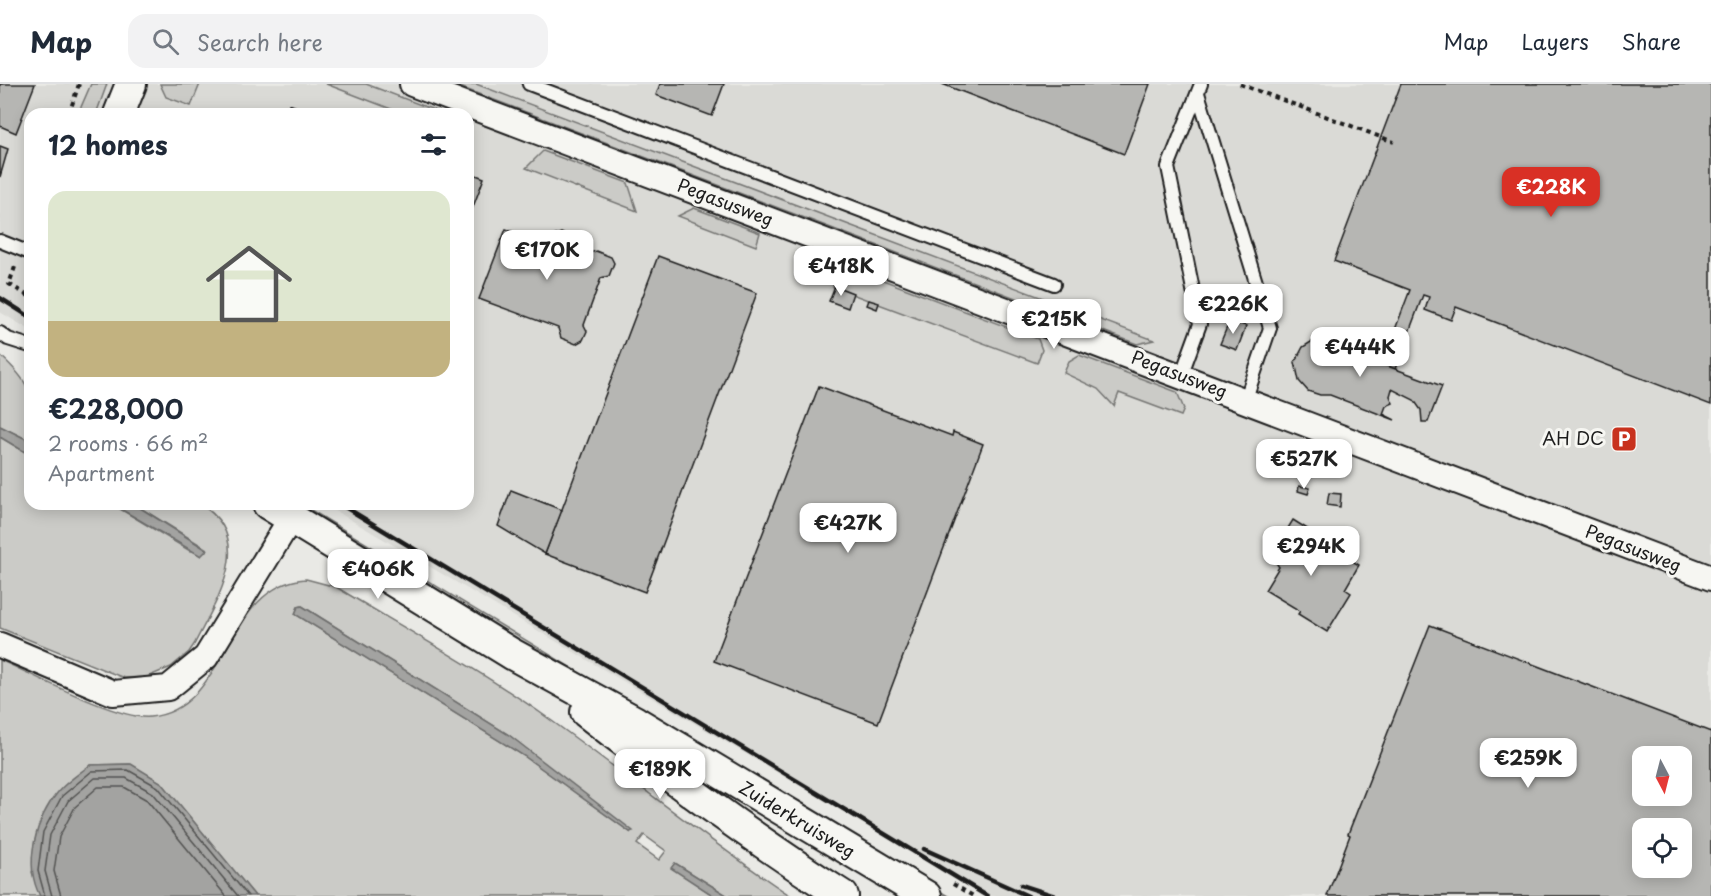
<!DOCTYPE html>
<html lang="en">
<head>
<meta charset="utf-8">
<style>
  :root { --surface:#fff; --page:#f2f2f3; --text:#1f2937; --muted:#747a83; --line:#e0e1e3; --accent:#d93025 }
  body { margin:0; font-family:"Playpen Sans",sans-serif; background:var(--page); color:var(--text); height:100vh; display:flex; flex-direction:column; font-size:22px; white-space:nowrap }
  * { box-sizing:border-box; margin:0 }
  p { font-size:20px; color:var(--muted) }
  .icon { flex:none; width:33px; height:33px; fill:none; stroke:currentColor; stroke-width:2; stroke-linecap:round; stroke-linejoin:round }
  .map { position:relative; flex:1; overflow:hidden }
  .drawer { position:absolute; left:24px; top:24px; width:450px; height:402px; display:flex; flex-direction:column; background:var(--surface); border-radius:18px; box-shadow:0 3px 15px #0003 }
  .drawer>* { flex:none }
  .needle { width:39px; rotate:173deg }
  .controls { position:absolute; left:1632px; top:662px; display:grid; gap:12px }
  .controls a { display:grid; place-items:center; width:60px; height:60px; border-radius:12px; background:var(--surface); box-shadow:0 3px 15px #0003; font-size:30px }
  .price { position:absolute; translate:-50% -51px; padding:0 14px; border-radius:12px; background:#fff; color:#222; font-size:20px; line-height:39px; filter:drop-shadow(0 2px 3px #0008) }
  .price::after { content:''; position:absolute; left:50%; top:36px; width:18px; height:14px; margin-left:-9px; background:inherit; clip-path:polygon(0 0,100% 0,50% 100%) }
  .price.current { background:var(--accent); color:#fff }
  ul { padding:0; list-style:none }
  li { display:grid; align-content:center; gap:12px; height:318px; padding:0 24px }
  li span { display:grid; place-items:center; height:186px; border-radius:18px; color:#555 }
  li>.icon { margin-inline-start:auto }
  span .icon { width:108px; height:108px; fill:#fffc; stroke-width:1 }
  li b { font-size:26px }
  h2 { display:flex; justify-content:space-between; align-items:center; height:72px; padding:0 24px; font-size:26px }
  header { display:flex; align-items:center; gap:36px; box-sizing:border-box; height:84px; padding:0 30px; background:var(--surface); border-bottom:2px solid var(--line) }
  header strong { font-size:28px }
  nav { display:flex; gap:33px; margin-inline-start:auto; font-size:21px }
  .search { width:420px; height:54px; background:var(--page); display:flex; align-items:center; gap:15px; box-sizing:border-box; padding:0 21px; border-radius:18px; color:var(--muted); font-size:22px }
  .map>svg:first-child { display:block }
  .built { fill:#dadad6; fill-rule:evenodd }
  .green { fill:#cbcbc7; stroke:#747472; stroke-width:1.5; fill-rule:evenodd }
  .water { fill:#a3a3a1; stroke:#6d6d6c; stroke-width:1.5 }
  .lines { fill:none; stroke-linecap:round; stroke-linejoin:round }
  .shore { stroke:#525251; stroke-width:1.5 }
  .building { fill:#b6b6b3; stroke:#1c1c1c; stroke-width:1.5; fill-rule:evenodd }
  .service-casing { stroke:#1c1c1c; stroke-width:16 }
  .minor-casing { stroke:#1c1c1c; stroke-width:28 }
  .tertiary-casing { stroke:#1c1c1c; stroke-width:34 }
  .path { stroke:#1c1c1c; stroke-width:4; stroke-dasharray:4.5 4.5; stroke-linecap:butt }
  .service { stroke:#f6f6f2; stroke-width:12 }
  .minor { stroke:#f6f6f2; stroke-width:24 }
  .tertiary { stroke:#f6f6f2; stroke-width:30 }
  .rail { stroke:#1c1c1c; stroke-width:4.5 }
  .labels { text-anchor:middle; stroke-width:6; stroke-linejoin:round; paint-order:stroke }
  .street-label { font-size:18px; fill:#1c1c1c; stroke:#f6f6f2 }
  .poi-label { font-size:18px; fill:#1c1c1c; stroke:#f6f6f2; text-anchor:end }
</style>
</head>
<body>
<header>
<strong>Map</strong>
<div class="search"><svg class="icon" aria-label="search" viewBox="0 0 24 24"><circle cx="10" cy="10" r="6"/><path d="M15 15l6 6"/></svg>Search here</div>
<nav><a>Map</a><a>Layers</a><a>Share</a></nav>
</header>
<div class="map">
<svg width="1711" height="812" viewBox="0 0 1711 812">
  <rect width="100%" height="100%" fill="#e9e9e5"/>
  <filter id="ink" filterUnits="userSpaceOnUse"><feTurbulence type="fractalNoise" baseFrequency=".0167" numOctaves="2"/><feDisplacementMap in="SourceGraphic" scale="12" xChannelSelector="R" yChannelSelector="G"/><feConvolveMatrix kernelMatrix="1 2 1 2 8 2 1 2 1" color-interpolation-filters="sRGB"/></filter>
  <g filter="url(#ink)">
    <path class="built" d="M0,0H1711V812H986L324,420H468V30H30V246L0,228ZM1642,672H1682V711H1642ZM1642,744H1682V783H1642Z"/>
    <g class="green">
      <polygon points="91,0 107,0 96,30 78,30"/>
      <polygon points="160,0 200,0 191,22 166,13"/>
      <polygon points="326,0 366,0 437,27 439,30 404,30"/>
      <polygon points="452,0 476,0 1154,256 1137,260"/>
      <polygon points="543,67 628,99 637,127 526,84"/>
      <polygon points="694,124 760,149 756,162 678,132"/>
      <polygon points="825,174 1038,255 1042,266 1037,279 833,203 836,192 815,183 817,178"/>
      <path d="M0,271C37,305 30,309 30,357L0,342Z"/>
      <polygon points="1079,271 1177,308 1184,325 1181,332 1119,309 1114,322 1098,305 1064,289 1069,277"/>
      <path d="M0,353L30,371V420H112L190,467L207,465L134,420H200C258,455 216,517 195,559L189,568L171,583L147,593L124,594L0,544Z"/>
      <polygon points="302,423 306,423 948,812 938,812 300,425"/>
      <path d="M306,495L336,503C406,545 478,585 545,632C628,691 706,756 791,812H728L675,779L672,784L714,812H255L162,699L130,680L90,681L32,788L40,812H0V576C34,591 118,636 150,633C229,626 224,501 306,495ZM302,522L509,651L631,749L524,672L295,530L298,523ZM644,751L666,767L659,776L637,760Z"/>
    </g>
    <g class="water">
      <polygon points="0,342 30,357 30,371 0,353"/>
      <polygon points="112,420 134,420 207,466 201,472"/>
      <polygon points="302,522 509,651 633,747 630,748 524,672 295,530 298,523"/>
      <path d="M131,680L162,699L255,812H40C23,780 36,734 58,708C66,698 80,689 90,681Z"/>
      <polygon points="675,779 728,812 714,812 671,784"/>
    </g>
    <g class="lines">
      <g class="shore">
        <polyline points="45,812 38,787 43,748 62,712 92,687 128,686 158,703 248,812"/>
        <polyline points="52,812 45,787 50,751 68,717 95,694 126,694 153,709 238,812"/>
        <polyline points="61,812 54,787 59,753 75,723 98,703 124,703 147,716 226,812"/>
      </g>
    </g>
    <g class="building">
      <polygon points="0,0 35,0 16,49 0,42"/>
      <polygon points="660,0 724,0 712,32 656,11"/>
      <polygon points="942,0 1150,0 1124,70"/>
      <polygon points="1401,0 1711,0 1711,321 1456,223 1451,236 1425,226 1429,213 1423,211 1395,285 1382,280 1410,206 1334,177"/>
      <polygon points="289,20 315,30 285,30"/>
      <polygon points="0,62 8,65 0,93"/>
      <polygon points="468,88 484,94 468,136"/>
      <polygon points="506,145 546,160 548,154 561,149 584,158 589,169 596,167 611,173 614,179 609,192 601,194 584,241 587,247 583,256 576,260 561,254 558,244 479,215"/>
      <polygon points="658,172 757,209 645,508 545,470"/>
      <polygon points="835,202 853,209 848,224 829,217"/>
      <polygon points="869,216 879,219 877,225 867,221"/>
      <polygon points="1230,236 1246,242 1237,266 1220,260"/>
      <polygon points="1319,253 1332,254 1363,265 1360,272 1442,302 1428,338 1422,338 1421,326 1414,316 1392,305 1390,312 1393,319 1386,322 1383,330 1395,336 1330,311 1320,311 1308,307 1299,297 1295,278 1303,263"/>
      <polygon points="819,302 952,352 953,348 983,360 878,639 714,577"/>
      <polygon points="1299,402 1310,404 1308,410 1298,407"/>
      <polygon points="511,406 562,426 545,470 498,442"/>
      <polygon points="1329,409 1341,410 1340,423 1327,421"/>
      <polygon points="1293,436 1317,451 1314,457 1321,461 1322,459 1359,481 1345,505 1351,509 1327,548 1298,530 1300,527 1265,506 1279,483 1275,477 1278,469 1274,467"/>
      <path d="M1430,541L1711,648V812H1327L1350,751L1348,750ZM1642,672H1682V711H1642ZM1642,744H1682V783H1642Z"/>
    </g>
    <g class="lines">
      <defs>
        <g id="service">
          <polyline points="529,0 1054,200"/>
          <polyline points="1198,9 1270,244 1245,317"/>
          <polyline points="0,157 30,169"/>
          <polyline points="0,249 8,255 30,262"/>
          <polyline points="1181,292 1200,240 1168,83 1201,0"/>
        </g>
        <g id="minor">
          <polyline points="412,0 1711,494"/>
          <polyline points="0,561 113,609 168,604 206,573 291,434"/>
        </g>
        <g id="tertiary">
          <polyline points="119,30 131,0"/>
          <polyline points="268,420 512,570 636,638 926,812"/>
          <path d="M586,628C669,693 754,755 843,812"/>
        </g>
      </defs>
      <use href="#service" class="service-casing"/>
      <use href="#minor" class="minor-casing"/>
      <use href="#tertiary" class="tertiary-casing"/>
      <g class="path">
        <polyline points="1240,0 1394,58"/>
        <polyline points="69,30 79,0"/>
        <polyline points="15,183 9,200 30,213"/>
        <polyline points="953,800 973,812"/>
      </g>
      <use href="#service" class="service"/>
      <use href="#minor" class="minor"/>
      <use href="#tertiary" class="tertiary"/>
      <g class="rail">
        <polyline points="0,214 30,233"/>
        <polyline points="340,420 987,812"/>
        <polyline points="924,765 1028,812"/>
        <polyline points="1021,801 1055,812"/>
      </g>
    </g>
  </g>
  <defs>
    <symbol id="parking-square" viewBox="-11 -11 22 22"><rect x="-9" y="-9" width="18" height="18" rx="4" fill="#c8321e" stroke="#f6f6f2"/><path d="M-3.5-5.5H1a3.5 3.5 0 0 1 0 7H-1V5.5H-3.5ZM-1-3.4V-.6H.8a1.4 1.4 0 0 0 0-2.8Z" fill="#fff"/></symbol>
  </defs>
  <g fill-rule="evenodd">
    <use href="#parking-square" x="1609" y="340" width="30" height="30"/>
  </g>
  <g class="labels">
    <g class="street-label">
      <text transform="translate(725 119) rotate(21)" y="6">Pegasusweg</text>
      <text transform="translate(1179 291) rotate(21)" y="6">Pegasusweg</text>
      <text transform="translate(1633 465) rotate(21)" y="6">Pegasusweg</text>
      <text transform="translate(797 736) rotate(31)" y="6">Zuiderkruisweg</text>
    </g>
    <g class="poi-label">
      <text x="1604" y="361">AH DC</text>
    </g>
  </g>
</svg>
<div class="controls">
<a><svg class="needle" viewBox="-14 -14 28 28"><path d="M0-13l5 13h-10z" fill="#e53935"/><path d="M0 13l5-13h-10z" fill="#747a83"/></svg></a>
<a><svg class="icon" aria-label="locate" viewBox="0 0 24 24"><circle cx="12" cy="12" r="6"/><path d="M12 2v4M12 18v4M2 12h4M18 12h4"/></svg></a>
</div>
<b class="price current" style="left:1551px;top:134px">€228K</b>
<b class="price" style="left:547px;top:197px">€170K</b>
<b class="price" style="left:841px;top:213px">€418K</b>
<b class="price" style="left:1233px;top:251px">€226K</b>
<b class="price" style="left:1054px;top:266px">€215K</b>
<b class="price" style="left:1360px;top:294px">€444K</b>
<b class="price" style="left:1304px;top:406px">€527K</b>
<b class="price" style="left:848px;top:470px">€427K</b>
<b class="price" style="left:1311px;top:493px">€294K</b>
<b class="price" style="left:378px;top:516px">€406K</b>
<b class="price" style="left:1528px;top:705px">€259K</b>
<b class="price" style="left:660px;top:716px">€189K</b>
<section class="drawer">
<h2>12 homes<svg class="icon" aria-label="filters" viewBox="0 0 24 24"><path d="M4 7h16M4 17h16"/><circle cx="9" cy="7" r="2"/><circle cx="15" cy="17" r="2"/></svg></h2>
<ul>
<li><span style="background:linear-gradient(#dfe7d0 70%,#c2b280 0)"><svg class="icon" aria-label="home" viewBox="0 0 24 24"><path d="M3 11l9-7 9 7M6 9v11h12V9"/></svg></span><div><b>€228,000</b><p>2 rooms · 66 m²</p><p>Apartment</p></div></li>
</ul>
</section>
</div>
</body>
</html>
